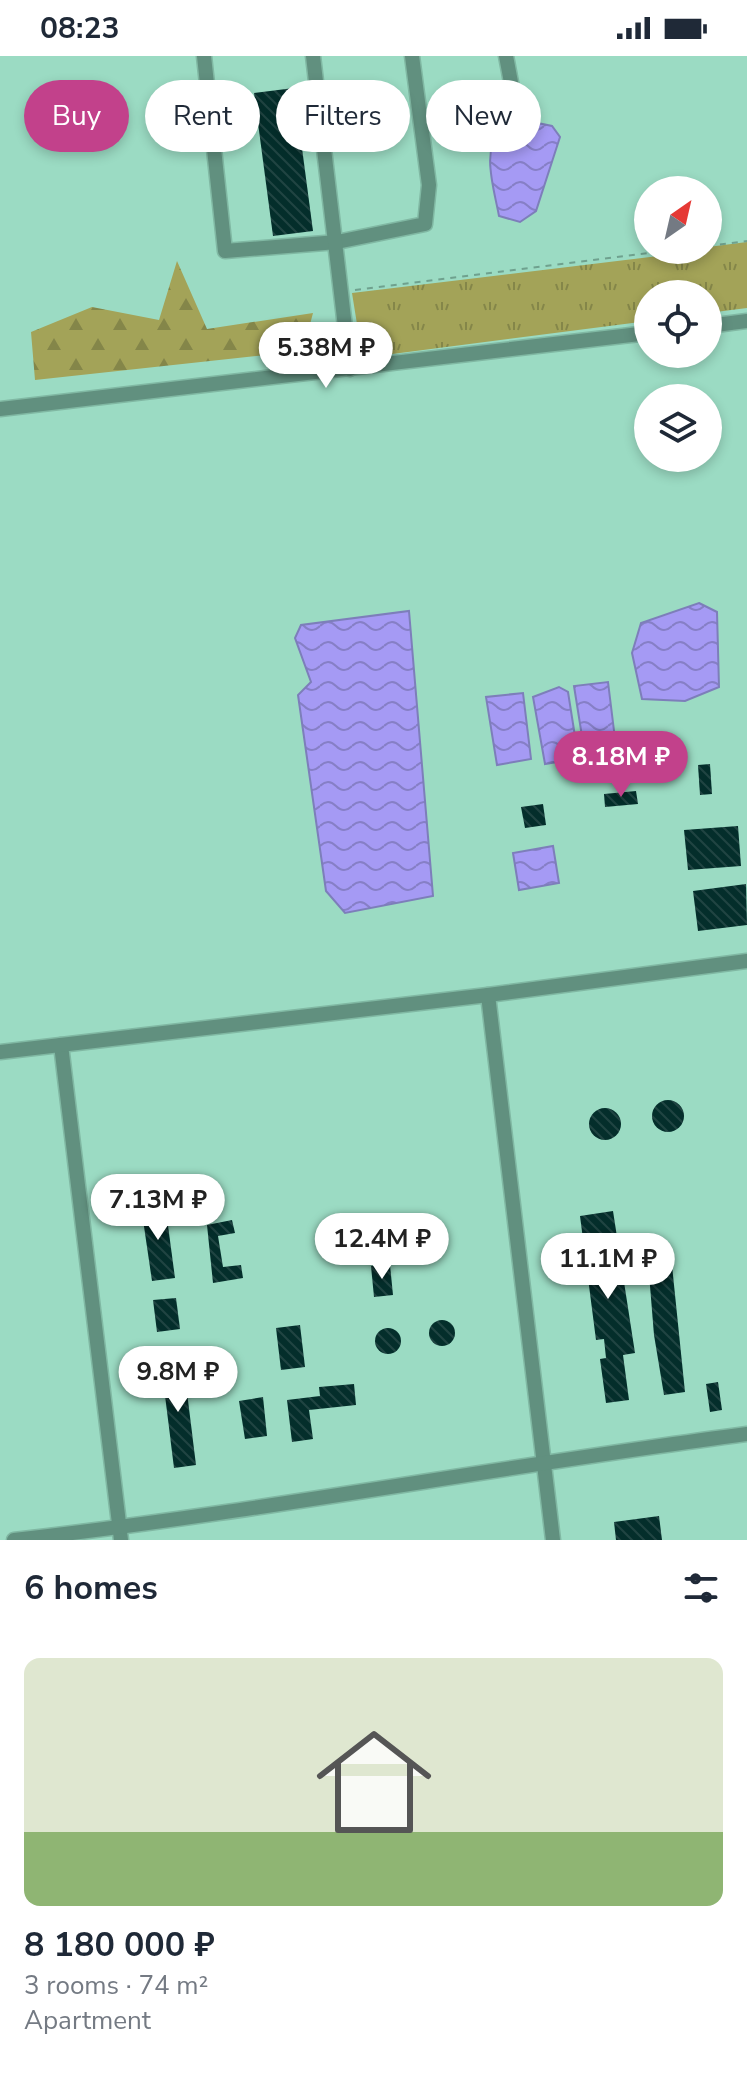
<!DOCTYPE html>
<html lang="en">
<head>
<meta charset="utf-8">
<style>
  :root { --surface:#fff; --page:#f6f6f7; --text:#1f2937; --muted:#747a83; --line:#e0e1e3; --accent:#c2418b }
  body { margin:0; font-family:"Nunito Sans",sans-serif; background:var(--page); color:var(--text); height:100vh; display:flex; flex-direction:column; font-size:30px; white-space:nowrap }
  * { box-sizing:border-box; margin:0 }
  p { font-size:26px; color:var(--muted) }
  .icon { flex:none; width:44px; height:44px; fill:none; stroke:currentColor; stroke-width:2; stroke-linecap:round; stroke-linejoin:round }
  .map { position:relative; height:1484px; overflow:hidden }
  .side { display:flex; flex-direction:column; background:var(--surface); flex:1 }
  .side>* { flex:none }
  .hud { position:absolute; left:24px; top:24px; width:700px; height:72px; display:flex; gap:16px }
  .needle { width:52px; rotate:34deg }
  .fabs { position:absolute; left:634px; top:120px; display:grid; gap:16px }
  .fabs a { display:grid; place-items:center; width:88px; height:88px; border-radius:50%; background:var(--surface); box-shadow:0 4px 12px #0003; font-size:40px }
  .price { position:absolute; translate:-50% -68px; padding:0 18px; border-radius:28px; background:#fff; color:#222; font-size:26px; line-height:52px; filter:drop-shadow(0 2px 4px #0008) }
  .price::after { content:''; position:absolute; left:50%; top:48px; width:24px; height:18px; margin-left:-12px; background:inherit; clip-path:polygon(0 0,100% 0,50% 100%) }
  .price.selected { background:var(--accent); color:#fff }
  ul { padding:0; list-style:none }
  li { display:grid; align-content:center; gap:16px; height:424px; padding:0 24px }
  li+li { border-top:2px solid var(--line) }
  li span { display:grid; place-items:center; height:248px; border-radius:16px; color:#555 }
  li>.icon { margin-inline-start:auto }
  span .icon { width:144px; height:144px; fill:#fffc; stroke-width:1 }
  li b { font-size:34px }
  h2 { display:flex; justify-content:space-between; align-items:center; height:96px; padding:0 24px; font-size:34px }
  .tag { padding:0 28px; border-radius:36px; background:var(--surface); box-shadow:0 4px 12px #0003; font-size:28px; line-height:72px }
  .tag.selected { background:var(--accent); color:#fff }
  .status { display:flex; justify-content:space-between; align-items:center; height:56px; padding:0 40px; background:var(--surface); direction:ltr }
  .status svg { height:22px; fill:currentColor }
  .map>svg:first-child { display:block }
  .grass { fill:url(#grass-tufts) }
  .forest { fill:url(#forest-firs) }
  .water { fill:url(#water-waves); stroke:#7d7eba; stroke-width:2 }
  .building { fill:url(#building-back-hatch) }
  .lines { fill:none; stroke-linecap:round; stroke-linejoin:round }
  .minor-casing { stroke:#80b8a3; stroke-width:17 }
  .path { stroke:#6fa18e; stroke-width:2; stroke-dasharray:6 6; stroke-linecap:butt }
  .minor { stroke:#61907f; stroke-width:14 }
</style>
</head>
<body>
<div class="status"><b>08:23</b><svg viewBox="0 0 49 12"><path d="M0 12V9h3v3zM5 12V6h3v6zM10 12V3h3v9zM15 12V0h3v12zM26 1h20v11H26zM47 4h2v5h-2z"/></svg></div>
<div class="map">
<svg width="747" height="1484" viewBox="0 0 747 1484">
  <defs>
    <pattern id="grass-tufts" width="24" height="20" patternUnits="userSpaceOnUse" patternTransform="scale(2)"><rect width="24" height="20" fill="#a3a358"/><path d="M3 7l-1-3M5 7V3M7 7l1-3M15 17l-1-3M17 17v-4M19 17l1-3" fill="none" stroke="#848649"/></pattern>
    <pattern id="forest-firs" width="22" height="20" patternUnits="userSpaceOnUse" patternTransform="scale(2)"><rect width="22" height="20" fill="#a3a358"/><path d="M5 1l3.5 6h-7zM16 11l3.5 6h-7z" fill="#848649"/></pattern>
    <pattern id="water-waves" width="16" height="10" patternUnits="userSpaceOnUse" patternTransform="scale(2)"><rect width="16" height="10" fill="#a59af4"/><path d="M0 5q4-4 8 0t8 0" fill="none" stroke="#867fc6"/></pattern>
    <pattern id="building-back-hatch" width="6" height="6" patternUnits="userSpaceOnUse" patternTransform="scale(2)"><rect width="6" height="6" fill="#042e2b"/><path d="M-1 5l2 2M0 0l6 6M5-1l2 2" fill="none" stroke="#204442"/></pattern>
  </defs>
  <rect width="100%" height="100%" fill="#9bdbc3"/>
  <polygon class="grass" points="747,186 747,252 708,257 708,238 648,238 648,265 377,300 361,293 352,237 708,194 708,191"/>
  <polygon class="forest" points="177,205 207,273 313,257 303,295 35,324 31,276 92,251 159,264"/>
  <g class="water">
    <path d="M528,65L552,70L560,81L536,155L520,166L499,160C493,128 481,95 502,68L522,69Z"/>
    <polygon points="699,547 717,556 719,631 685,645 642,643 632,597 641,567"/>
    <polygon points="409,555 433,840 345,857 326,835 298,639 311,626 295,582 301,569"/>
    <polygon points="608,626 616,691 584,693 574,630"/>
    <polygon points="559,631 568,636 577,693 569,704 545,708 533,641"/>
    <polygon points="523,637 531,703 497,709 486,641"/>
    <polygon points="553,790 559,827 519,834 513,797"/>
  </g>
  <g class="building">
    <polygon points="294,32 313,175 273,180 254,37"/>
    <polygon points="710,708 712,738 700,739 698,709"/>
    <polygon points="636,735 638,748 605,751 604,738"/>
    <polygon points="543,748 546,769 525,772 521,751"/>
    <polygon points="738,770 741,810 688,814 684,774"/>
    <polygon points="746,828 747,869 698,875 693,835"/>
    <circle cx="668" cy="1060" r="16"/>
    <circle cx="605" cy="1068" r="16"/>
    <polygon points="165,1147 175,1222 152,1225 141,1150"/>
    <polygon points="613,1155 635,1297 623,1299 629,1344 606,1347 600,1303 606,1302 604,1283 596,1284 580,1160"/>
    <polygon points="232,1164 235,1177 218,1180 223,1211 241,1209 243,1222 213,1227 207,1169"/>
    <polygon points="670,1190 685,1336 664,1339 654,1279 647,1193"/>
    <polygon points="390,1209 393,1239 374,1241 371,1210"/>
    <polygon points="176,1242 180,1273 157,1276 153,1244"/>
    <circle cx="442" cy="1277" r="13"/>
    <polygon points="300,1269 305,1311 281,1314 276,1272"/>
    <circle cx="388" cy="1285" r="13"/>
    <polygon points="183,1304 196,1409 174,1412 161,1307"/>
    <polygon points="718,1326 722,1354 710,1356 706,1328"/>
    <polygon points="354,1328 356,1349 309,1354 313,1383 292,1386 287,1344 320,1340 319,1331"/>
    <polygon points="263,1341 267,1380 245,1383 239,1345"/>
    <polygon points="659,1460 662,1484 616,1484 614,1466"/>
  </g>
  <g class="lines">
    <defs>
      <g id="minor">
        <polyline points="204,0 225,195 337,186 425,168 429,129 412,0"/>
        <polyline points="313,0 350,313"/>
        <polyline points="506,0 514,42"/>
        <polyline points="708,270 747,265"/>
        <polyline points="0,353 648,277"/>
        <polyline points="488,939 553,1484"/>
        <polyline points="61,989 121,1484"/>
        <polyline points="0,996 488,939 747,905"/>
        <path d="M14,1484C259,1456 502,1410 747,1378"/>
      </g>
    </defs>
    <use href="#minor" class="minor-casing"/>
    <g class="path">
      <polyline points="708,190 747,185"/>
      <polyline points="355,234 672,194"/>
    </g>
    <use href="#minor" class="minor"/>
  </g>
</svg>
<div class="fabs">
<a><svg class="needle" viewBox="-14 -14 28 28"><path d="M0-13l5 13h-10z" fill="#e53935"/><path d="M0 13l5-13h-10z" fill="#747a83"/></svg></a>
<a><svg class="icon" aria-label="locate" viewBox="0 0 24 24"><circle cx="12" cy="12" r="6"/><path d="M12 2v4M12 18v4M2 12h4M18 12h4"/></svg></a>
<a><svg class="icon" aria-label="layers" viewBox="0 0 24 24"><path d="M12 4l9 5-9 5-9-5zM3 14l9 5 9-5"/></svg></a>
</div>
<b class="price" style="left:326px;top:334px">5.38M ₽</b>
<b class="price selected" style="left:621px;top:743px">8.18M ₽</b>
<b class="price" style="left:158px;top:1186px">7.13M ₽</b>
<b class="price" style="left:382px;top:1225px">12.4M ₽</b>
<b class="price" style="left:608px;top:1245px">11.1M ₽</b>
<b class="price" style="left:178px;top:1358px">9.8M ₽</b>
<div class="hud">
<a class="tag selected">Buy</a>
<a class="tag">Rent</a>
<a class="tag">Filters</a>
<a class="tag">New</a>
</div>
</div>
<section class="side">
<h2>6 homes<svg class="icon" aria-label="filters" viewBox="0 0 24 24"><path d="M4 7h16M4 17h16"/><circle cx="9" cy="7" r="2"/><circle cx="15" cy="17" r="2"/></svg></h2>
<ul>
<li><span style="background:linear-gradient(#dfe7d0 70%,#8fb573 0)"><svg class="icon" aria-label="home" viewBox="0 0 24 24"><path d="M3 11l9-7 9 7M6 9v11h12V9"/></svg></span><div><b>8 180 000 ₽</b><p>3 rooms · 74 m²</p><p>Apartment</p></div></li>
</ul>
</section>
</body>
</html>
